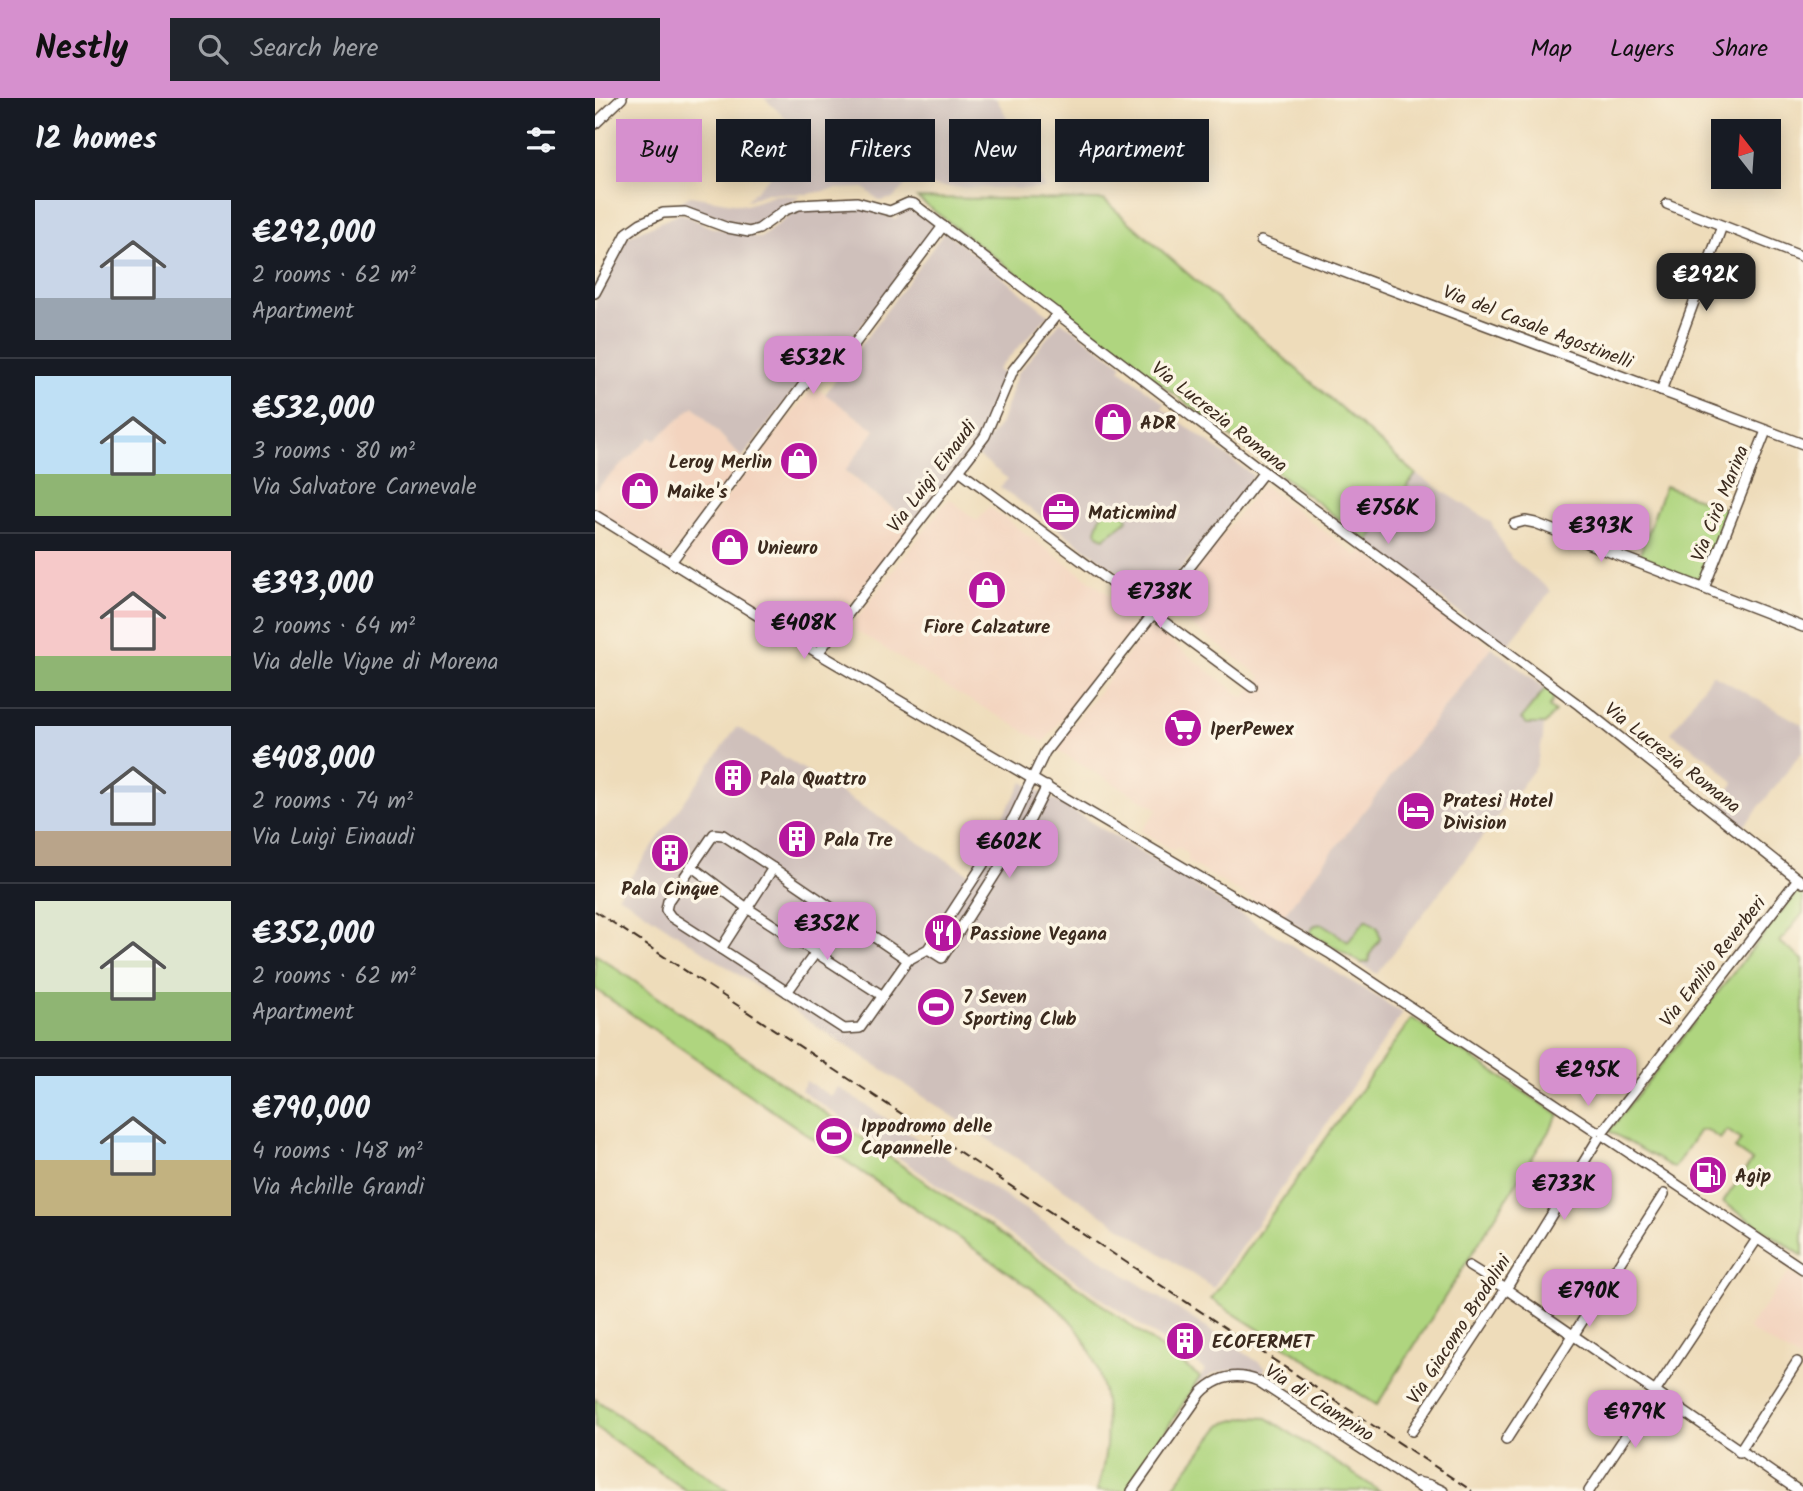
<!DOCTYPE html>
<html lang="en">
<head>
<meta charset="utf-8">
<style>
  :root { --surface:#171b24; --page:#20242c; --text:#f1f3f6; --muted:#9ea1a6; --line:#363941; --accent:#d690ce }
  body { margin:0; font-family:Kalam,sans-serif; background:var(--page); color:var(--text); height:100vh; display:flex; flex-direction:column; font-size:26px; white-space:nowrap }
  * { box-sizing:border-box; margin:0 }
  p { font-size:23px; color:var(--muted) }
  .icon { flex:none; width:38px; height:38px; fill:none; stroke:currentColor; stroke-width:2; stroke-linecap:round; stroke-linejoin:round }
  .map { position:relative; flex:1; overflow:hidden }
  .drawer { display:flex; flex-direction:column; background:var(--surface); width:595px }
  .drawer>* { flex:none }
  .top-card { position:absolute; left:21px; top:21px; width:665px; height:63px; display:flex; gap:14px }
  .needle { width:46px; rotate:343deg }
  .tools { position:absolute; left:1116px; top:21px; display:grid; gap:14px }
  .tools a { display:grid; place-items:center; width:70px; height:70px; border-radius:0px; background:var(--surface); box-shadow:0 4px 18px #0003; font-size:35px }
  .price { position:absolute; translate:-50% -60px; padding:0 16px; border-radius:14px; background:var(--accent); color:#111; font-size:23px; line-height:46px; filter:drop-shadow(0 2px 4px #0008) }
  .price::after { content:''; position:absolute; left:50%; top:42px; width:21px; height:16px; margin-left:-10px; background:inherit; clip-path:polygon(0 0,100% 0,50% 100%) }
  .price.current { background:#222; color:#fff }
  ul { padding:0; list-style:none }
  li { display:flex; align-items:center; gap:21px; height:175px; padding:0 35px }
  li+li { border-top:2px solid var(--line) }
  li span { display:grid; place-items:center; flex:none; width:196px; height:140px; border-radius:0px; color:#555 }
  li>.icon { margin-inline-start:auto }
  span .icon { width:84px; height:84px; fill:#fffc; stroke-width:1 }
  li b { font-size:30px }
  h2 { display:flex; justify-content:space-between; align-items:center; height:84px; padding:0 35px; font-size:30px }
  .tag { padding:0 24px; border-radius:0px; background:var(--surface); box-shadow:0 4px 18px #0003; font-size:24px; line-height:63px }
  .tag.current { background:var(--accent); color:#111 }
  header { display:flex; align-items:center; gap:42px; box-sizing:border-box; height:98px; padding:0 35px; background:var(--accent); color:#111 }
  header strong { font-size:33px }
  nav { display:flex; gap:38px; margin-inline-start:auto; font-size:24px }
  .search { width:490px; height:63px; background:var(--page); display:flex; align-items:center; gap:18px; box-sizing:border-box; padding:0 24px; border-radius:0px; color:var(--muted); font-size:26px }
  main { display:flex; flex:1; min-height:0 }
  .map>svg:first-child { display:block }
  .built { fill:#f3d4bf }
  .industrial { fill:#cfc0bb }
  .green { fill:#afd57f; stroke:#75804e; stroke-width:2 }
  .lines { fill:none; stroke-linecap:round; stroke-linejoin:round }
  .minor-casing { stroke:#564535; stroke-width:12 }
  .minor { stroke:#fff; stroke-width:9 }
  .rail { stroke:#3b2a1e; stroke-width:2; stroke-dasharray:10 5; stroke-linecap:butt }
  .labels { text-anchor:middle; stroke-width:7; stroke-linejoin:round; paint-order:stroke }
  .street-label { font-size:19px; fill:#3b2a1e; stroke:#fcf5e5 }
  .poi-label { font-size:19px; font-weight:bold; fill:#3b2a1e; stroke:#fcf5e5; text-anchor:start }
</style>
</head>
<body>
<header>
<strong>Nestly</strong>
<div class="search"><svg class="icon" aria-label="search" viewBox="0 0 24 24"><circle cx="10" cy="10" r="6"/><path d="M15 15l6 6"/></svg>Search here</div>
<nav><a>Map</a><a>Layers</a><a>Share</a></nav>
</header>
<main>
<section class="drawer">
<h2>12 homes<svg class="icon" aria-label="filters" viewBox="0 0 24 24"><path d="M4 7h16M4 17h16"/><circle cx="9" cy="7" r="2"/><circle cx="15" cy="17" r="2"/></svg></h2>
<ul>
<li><span style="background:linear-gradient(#c9d6e8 70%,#9aa5b1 0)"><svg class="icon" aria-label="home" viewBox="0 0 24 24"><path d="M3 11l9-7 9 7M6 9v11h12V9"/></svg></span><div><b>€292,000</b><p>2 rooms · 62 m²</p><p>Apartment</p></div></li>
<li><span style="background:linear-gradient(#bfe0f5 70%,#8fb573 0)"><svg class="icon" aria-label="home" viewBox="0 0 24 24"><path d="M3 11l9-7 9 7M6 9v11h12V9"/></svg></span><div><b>€532,000</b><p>3 rooms · 80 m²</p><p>Via Salvatore Carnevale</p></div></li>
<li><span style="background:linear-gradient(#f6c9c9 75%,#8fb573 0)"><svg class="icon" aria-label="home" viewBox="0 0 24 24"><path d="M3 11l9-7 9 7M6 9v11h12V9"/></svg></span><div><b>€393,000</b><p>2 rooms · 64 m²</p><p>Via delle Vigne di Morena</p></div></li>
<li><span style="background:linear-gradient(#c9d6e8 75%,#b9a48a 0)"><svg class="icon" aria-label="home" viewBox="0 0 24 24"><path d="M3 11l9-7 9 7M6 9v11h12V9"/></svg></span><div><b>€408,000</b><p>2 rooms · 74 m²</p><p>Via Luigi Einaudi</p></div></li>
<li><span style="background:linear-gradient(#dfe7d0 65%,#8fb573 0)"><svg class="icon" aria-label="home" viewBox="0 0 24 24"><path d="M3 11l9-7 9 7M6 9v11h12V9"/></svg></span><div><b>€352,000</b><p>2 rooms · 62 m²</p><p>Apartment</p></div></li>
<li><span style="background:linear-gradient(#bfe0f5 60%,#c2b280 0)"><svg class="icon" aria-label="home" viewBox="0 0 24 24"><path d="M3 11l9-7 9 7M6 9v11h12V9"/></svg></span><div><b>€790,000</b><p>4 rooms · 148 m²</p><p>Via Achille Grandi</p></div></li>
</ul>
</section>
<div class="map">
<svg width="1208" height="1393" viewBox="0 0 1208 1393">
  <rect width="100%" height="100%" fill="#fcf5e5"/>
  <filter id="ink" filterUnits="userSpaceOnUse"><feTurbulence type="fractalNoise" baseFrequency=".0143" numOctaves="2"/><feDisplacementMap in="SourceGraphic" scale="14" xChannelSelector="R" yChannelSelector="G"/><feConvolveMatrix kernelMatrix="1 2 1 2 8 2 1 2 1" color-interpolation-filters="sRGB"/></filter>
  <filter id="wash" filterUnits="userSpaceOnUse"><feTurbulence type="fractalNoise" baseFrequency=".00686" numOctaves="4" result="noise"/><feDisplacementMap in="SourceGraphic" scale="28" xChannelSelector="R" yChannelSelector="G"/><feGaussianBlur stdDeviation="1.57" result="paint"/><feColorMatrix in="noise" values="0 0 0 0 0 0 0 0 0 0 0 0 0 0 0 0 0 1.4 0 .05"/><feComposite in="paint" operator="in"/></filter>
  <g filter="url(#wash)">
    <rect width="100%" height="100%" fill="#eedcba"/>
    <g class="built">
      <polygon points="219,288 280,332 250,374 318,426 225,545 84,460"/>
      <polygon points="99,308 149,363 75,460 0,414 0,392 56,339 60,342"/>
      <polygon points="667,386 762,458 767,452 817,487 896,549 687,819 593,764 593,756 583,749 578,752 546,733 563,711 459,651 555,528 649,600 667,579 571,509"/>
      <polygon points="354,400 382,423 394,409 546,520 449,644 350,588 255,529"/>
      <polygon points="1194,1174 1208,1183 1208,1264 1153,1231"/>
    </g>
    <g class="industrial">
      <polygon points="169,0 401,0 447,82 449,91 346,89 312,85 299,100 285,103 269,90 241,91 212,96 172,95 150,103 213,42"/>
      <polygon points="181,97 206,98 161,129 78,108 95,98 151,107"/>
      <polygon points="269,107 300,121 313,109 341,127 242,260 232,250 147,360 99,308 60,342 56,339 0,392 0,204 31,139 86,115 115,129 165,140 202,112"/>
      <polygon points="350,133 454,217 402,272 410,277 395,320 380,345 318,426 250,373 280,332 230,296"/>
      <polygon points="466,223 528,267 525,271 570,306 567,310 659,378 562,502 405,389 413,381 380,356 405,327 422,276"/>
      <polygon points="821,376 895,423 916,460 956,493 911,549 771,445"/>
      <polygon points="896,549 950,590 948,640 941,669 782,876 687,819"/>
      <polygon points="1117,576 1208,627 1208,653 1147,731 1121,711 1139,685 1118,664 1076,635"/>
      <polygon points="142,629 374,776 428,684 470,708 808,915 618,1190 23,797"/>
      <polygon points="211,983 236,998 243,989 671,1269 665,1279 651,1272 637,1271 617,1276 605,1286 602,1284 610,1272 206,992"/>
    </g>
    <g class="green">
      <polygon points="322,100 509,102 821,376 773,443"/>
      <polygon points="1070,388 1133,412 1106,485 1043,461"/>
      <path d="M512,406C520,406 531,414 533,422L509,440L503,437L501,432L509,409Z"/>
      <polygon points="951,590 959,597 958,603 954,609 960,614 950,626 932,626 926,621"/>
      <polygon points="1205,790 1208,792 1208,815 1185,844 1208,862 1208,1158 1128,1104 1157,1063 1140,1051 1146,1042 1132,1032 1125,1041 1112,1032 1105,1032 1079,1070 1014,1033"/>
      <polygon points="771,821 783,830 785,841 775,856 774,864 767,865 714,835 720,827 728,826 753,844"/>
      <path d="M0,856L490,1194L605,1279L532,1393H502C519,1339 515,1273 479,1227C465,1210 447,1198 429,1185L0,891Z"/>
      <polygon points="817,920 964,1017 782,1307 616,1201"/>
      <polygon points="0,1301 134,1393 92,1393 0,1329"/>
      <polygon points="651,1319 672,1320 785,1393 575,1393 627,1326"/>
    </g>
  </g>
  <g filter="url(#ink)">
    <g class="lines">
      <defs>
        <g id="minor">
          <polyline points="0,26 27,0"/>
          <polyline points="1072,106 1208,159"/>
          <polyline points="666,143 1208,346"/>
          <polyline points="0,195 32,135 46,125 68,115 90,114 133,130 154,134 164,131 190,112 204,107 262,104 295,113 313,105 319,106 669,374 984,607 1208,785"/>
          <polyline points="1066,293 1127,128"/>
          <polyline points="364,372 657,589"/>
          <polyline points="0,417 223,555 734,855 1001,1033"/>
          <polyline points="919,426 930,423 940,425 1208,529"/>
          <path d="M76,464L209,286C221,274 237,272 249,260L348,128"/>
          <polyline points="1109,490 1171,333"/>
          <polyline points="223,555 390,338 418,272 463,215"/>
          <polyline points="96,768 152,810 288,898"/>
          <polyline points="126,851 76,819 71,812 73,803 119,736 128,737 178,770"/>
          <polyline points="333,851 347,860 436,720 452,688"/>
          <polyline points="313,862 178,770 126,851 249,931 265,930 313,862 333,851 419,719 450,654 669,374"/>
          <polyline points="192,894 248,817"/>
          <polyline points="1008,1033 1203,781"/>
          <polyline points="1009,1038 1208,1171"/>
          <polyline points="874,1168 911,1191 1204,1393"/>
          <polyline points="817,1333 911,1191 1003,1041"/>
          <polyline points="911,1342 1069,1096"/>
          <polyline points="1144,1354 1202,1264"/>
          <polyline points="822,1384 835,1387 848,1393"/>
          <path d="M537,1393L606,1295C622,1279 641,1274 663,1283L831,1393"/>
          <polyline points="994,1393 1162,1141"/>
        </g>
      </defs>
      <use href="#minor" class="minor-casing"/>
      <use href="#minor" class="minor"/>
      <polyline class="rail" points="0,813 877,1393"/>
    </g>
  </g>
  <defs>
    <symbol id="shop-disc" viewBox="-11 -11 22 22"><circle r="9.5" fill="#b5179e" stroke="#fcf5e5"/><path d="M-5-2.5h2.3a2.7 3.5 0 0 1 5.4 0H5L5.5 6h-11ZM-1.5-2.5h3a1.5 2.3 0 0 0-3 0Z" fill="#fff"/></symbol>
    <symbol id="office-disc" viewBox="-11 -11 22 22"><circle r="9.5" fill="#b5179e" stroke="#fcf5e5"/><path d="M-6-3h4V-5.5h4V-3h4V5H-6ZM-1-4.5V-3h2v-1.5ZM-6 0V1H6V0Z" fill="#fff"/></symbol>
    <symbol id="supermarket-disc" viewBox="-11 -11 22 22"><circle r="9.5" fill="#b5179e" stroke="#fcf5e5"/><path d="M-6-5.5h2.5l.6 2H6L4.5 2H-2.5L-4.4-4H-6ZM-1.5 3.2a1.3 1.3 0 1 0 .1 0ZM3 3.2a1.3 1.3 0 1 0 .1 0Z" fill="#fff"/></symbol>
    <symbol id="building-disc" viewBox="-11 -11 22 22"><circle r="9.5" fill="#b5179e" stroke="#fcf5e5"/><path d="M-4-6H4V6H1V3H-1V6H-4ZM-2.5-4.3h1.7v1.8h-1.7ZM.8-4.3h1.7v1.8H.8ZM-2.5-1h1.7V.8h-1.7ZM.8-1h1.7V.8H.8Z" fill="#fff"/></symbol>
    <symbol id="hotel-disc" viewBox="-11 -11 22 22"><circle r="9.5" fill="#b5179e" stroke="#fcf5e5"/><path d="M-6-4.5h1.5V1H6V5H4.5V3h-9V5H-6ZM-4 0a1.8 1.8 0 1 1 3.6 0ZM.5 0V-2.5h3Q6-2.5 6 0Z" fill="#fff"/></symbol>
    <symbol id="restaurant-disc" viewBox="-11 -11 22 22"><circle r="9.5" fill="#b5179e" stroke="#fcf5e5"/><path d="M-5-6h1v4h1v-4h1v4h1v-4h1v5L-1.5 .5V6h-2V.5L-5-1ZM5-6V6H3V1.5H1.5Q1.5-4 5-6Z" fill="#fff"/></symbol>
    <symbol id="stadium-disc" viewBox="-11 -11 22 22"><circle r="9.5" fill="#b5179e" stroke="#fcf5e5"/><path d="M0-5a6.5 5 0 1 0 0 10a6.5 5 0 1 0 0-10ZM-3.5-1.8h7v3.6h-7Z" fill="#fff"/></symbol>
    <symbol id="fuel-disc" viewBox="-11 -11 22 22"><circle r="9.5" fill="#b5179e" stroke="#fcf5e5"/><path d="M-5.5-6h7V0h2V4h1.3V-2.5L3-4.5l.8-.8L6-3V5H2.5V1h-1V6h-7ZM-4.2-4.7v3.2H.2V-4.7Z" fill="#fff"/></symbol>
  </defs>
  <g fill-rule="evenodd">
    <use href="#shop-disc" x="496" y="302" width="44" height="44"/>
    <use href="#shop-disc" x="182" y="341" width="44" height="44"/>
    <use href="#shop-disc" x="23" y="371" width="44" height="44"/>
    <use href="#office-disc" x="444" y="392" width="44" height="44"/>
    <use href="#shop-disc" x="113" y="427" width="44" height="44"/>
    <use href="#shop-disc" x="370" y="470" width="44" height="44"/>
    <use href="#supermarket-disc" x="566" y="608" width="44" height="44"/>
    <use href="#building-disc" x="116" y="658" width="44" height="44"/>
    <use href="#hotel-disc" x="799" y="691" width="44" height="44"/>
    <use href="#building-disc" x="180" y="719" width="44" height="44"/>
    <use href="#building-disc" x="53" y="733" width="44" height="44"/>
    <use href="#restaurant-disc" x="326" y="813" width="44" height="44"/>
    <use href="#stadium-disc" x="319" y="887" width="44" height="44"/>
    <use href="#stadium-disc" x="217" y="1016" width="44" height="44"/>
    <use href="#fuel-disc" x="1091" y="1055" width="44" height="44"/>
    <use href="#building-disc" x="568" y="1221" width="44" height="44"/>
  </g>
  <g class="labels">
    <g class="street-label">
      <text transform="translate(943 228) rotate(21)" y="7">Via del Casale Agostinelli</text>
      <text transform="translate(625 318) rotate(38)" y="7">Via Lucrezia Romana</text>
      <text transform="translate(336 378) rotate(-53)" y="7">Via Luigi Einaudi</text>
      <text transform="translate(1124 405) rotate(-68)" y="7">Via Cirò Marina</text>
      <text transform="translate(1078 659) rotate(38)" y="7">Via Lucrezia Romana</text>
      <text transform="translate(1117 863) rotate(-52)" y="7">Via Emilio Reverberi</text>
      <text transform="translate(863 1231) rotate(-57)" y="7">Via Giacomo Brodolini</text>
      <text transform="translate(725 1304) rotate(33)" y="7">Via di Ciampino</text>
    </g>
    <g class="poi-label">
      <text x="545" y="331">ADR</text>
      <text x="177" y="370" text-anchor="end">Leroy Merlin</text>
      <text x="72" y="400">Maike's</text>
      <text x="493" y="421">Maticmind</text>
      <text x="162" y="456">Unieuro</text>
      <text x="392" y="535" text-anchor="middle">Fiore Calzature</text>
      <text x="615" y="637">IperPewex</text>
      <text x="165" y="687">Pala Quattro</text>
      <text x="848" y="709">Pratesi Hotel<tspan x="848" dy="22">Division</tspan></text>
      <text x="229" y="748">Pala Tre</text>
      <text x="75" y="797" text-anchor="middle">Pala Cinque</text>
      <text x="375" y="842">Passione Vegana</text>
      <text x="368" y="905">7 Seven<tspan x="368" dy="22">Sporting Club</tspan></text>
      <text x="266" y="1034">Ippodromo delle<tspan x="266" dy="22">Capannelle</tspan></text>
      <text x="1140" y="1084">Agip</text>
      <text x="617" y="1250">ECOFERMET</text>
    </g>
  </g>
</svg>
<div class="tools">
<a><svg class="needle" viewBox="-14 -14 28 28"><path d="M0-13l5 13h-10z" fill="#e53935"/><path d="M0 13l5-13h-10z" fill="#9ea1a6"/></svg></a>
</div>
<b class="price current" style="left:1111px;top:215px">€292K</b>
<b class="price" style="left:218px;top:298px">€532K</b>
<b class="price" style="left:793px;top:448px">€756K</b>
<b class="price" style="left:1006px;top:466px">€393K</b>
<b class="price" style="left:565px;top:532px">€738K</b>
<b class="price" style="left:209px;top:563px">€408K</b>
<b class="price" style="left:414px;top:782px">€602K</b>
<b class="price" style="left:232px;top:864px">€352K</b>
<b class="price" style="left:993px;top:1010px">€295K</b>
<b class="price" style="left:969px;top:1124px">€733K</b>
<b class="price" style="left:994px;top:1231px">€790K</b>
<b class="price" style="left:1040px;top:1352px">€979K</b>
<div class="top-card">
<a class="tag current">Buy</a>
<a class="tag">Rent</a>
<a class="tag">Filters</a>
<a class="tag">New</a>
<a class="tag">Apartment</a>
</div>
</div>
</main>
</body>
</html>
